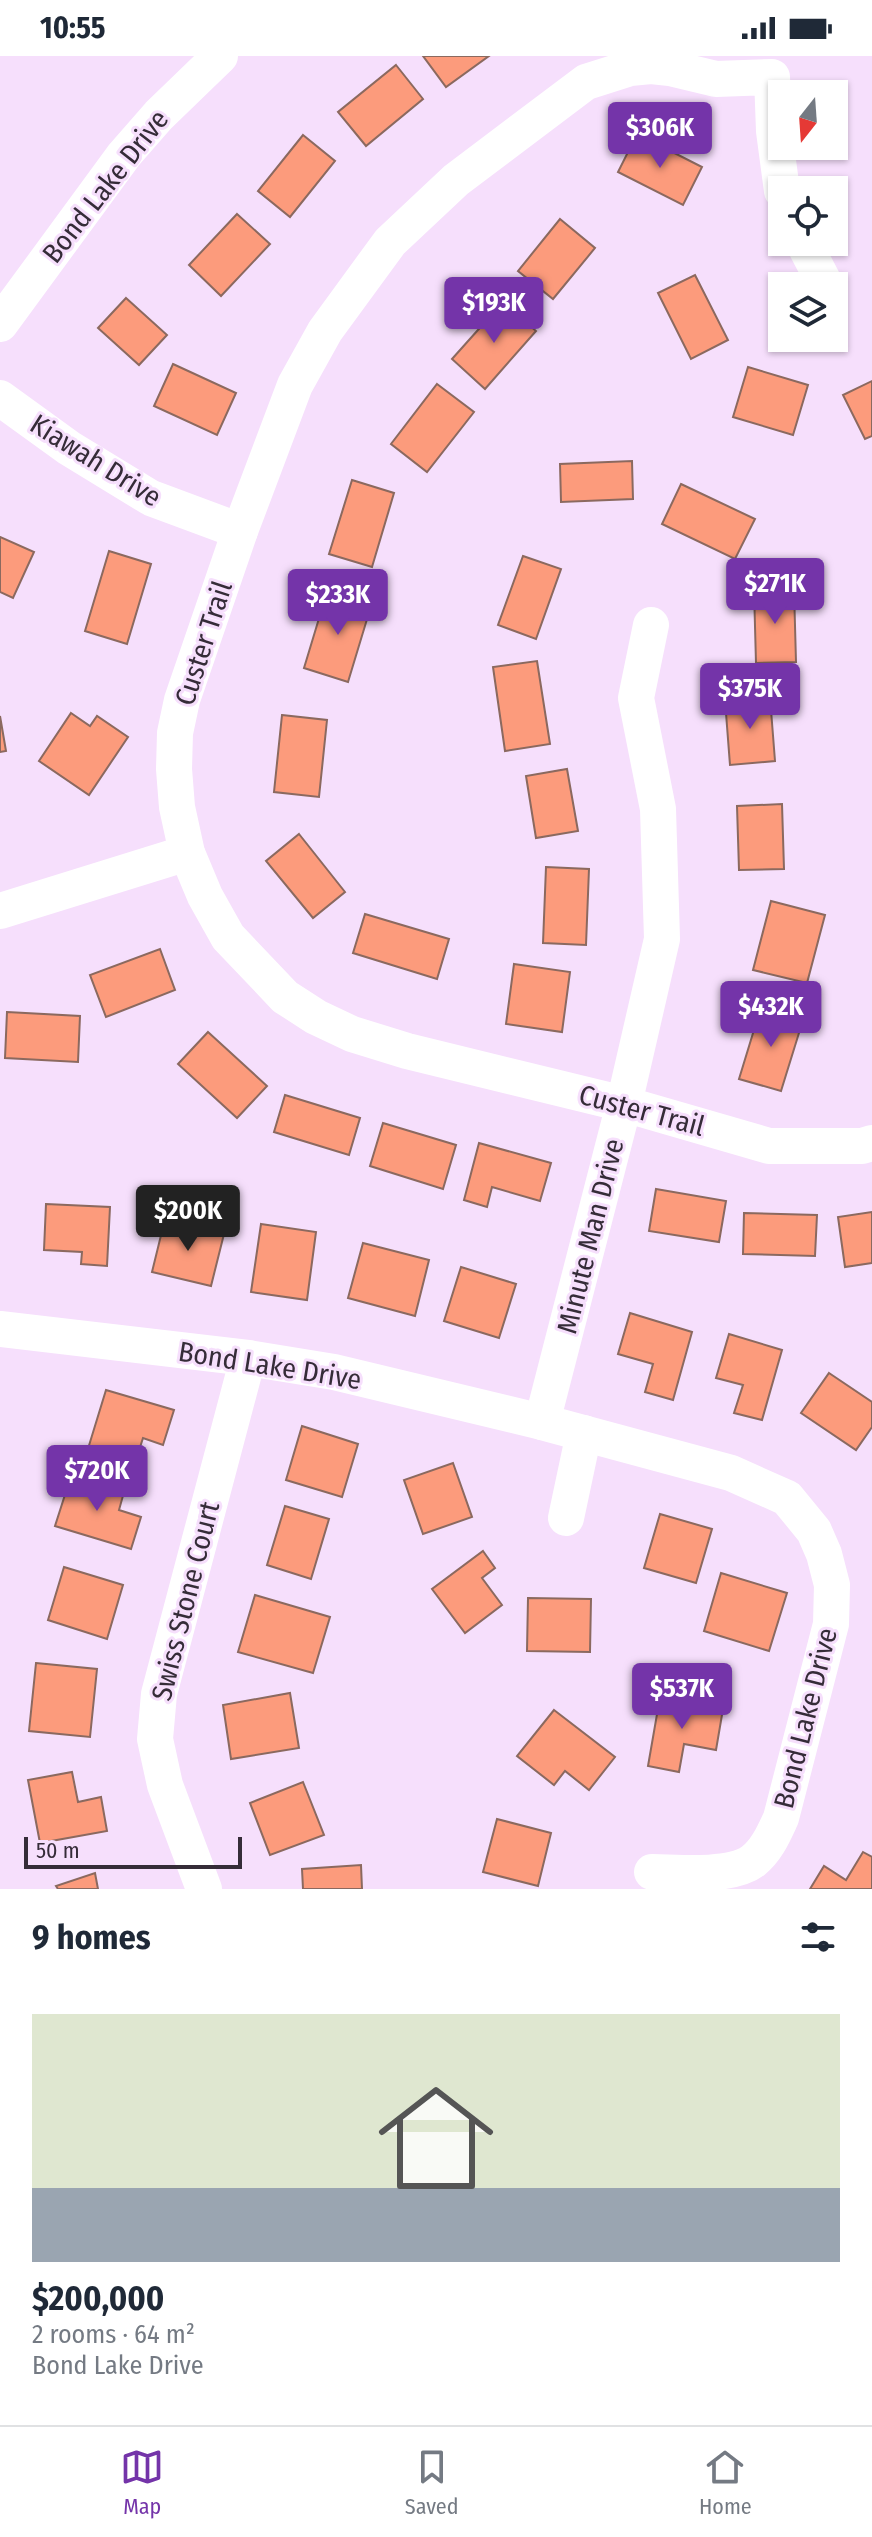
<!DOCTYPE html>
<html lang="en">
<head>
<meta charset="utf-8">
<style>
  :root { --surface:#fff; --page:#f2f2f3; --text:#1f2937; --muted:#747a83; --line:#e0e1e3; --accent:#7434a9 }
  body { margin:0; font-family:"Fira Sans Condensed",sans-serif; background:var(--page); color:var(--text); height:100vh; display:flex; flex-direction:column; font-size:30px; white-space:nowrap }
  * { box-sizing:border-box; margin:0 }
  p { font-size:26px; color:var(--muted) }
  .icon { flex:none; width:44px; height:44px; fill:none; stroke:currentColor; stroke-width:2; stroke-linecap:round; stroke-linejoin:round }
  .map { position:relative; height:1833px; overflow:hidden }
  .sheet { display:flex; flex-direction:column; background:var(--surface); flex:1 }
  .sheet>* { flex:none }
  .needle { width:52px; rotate:197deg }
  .buttons { position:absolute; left:768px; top:24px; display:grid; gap:16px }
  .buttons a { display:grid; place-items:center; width:80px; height:80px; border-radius:0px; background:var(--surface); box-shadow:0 2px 6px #0004; font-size:40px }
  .scale { position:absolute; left:24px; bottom:20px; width:218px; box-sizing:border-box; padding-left:8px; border:4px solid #352c38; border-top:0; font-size:22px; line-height:28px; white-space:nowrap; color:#352c38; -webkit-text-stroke:6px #f6dffc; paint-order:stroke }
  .price { position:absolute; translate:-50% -68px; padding:0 18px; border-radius:8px; background:var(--accent); color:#fff; font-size:26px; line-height:52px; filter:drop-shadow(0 2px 4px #0008) }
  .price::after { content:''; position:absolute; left:50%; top:48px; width:24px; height:18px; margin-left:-12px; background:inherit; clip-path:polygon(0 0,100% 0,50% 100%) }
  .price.on { background:#222; color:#fff }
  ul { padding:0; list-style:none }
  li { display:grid; align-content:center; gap:16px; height:424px; padding:0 32px }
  li span { display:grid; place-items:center; height:248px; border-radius:0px; color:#555 }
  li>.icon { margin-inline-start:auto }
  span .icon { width:144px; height:144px; fill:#fffc; stroke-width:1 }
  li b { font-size:34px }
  h2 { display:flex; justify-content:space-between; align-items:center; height:96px; padding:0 32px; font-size:34px }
  .status { display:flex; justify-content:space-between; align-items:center; height:56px; padding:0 40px; background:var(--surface); direction:ltr }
  .status svg { height:22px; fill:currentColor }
  .dock { display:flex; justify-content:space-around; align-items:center; height:112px; border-top:2px solid var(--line); background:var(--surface); font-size:22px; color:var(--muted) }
  .dock a { display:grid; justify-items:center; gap:4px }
  .dock .on { color:var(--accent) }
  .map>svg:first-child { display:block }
  .building { fill:#fc9b7c; stroke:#8b695f; stroke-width:2 }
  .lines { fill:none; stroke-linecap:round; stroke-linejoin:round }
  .minor { stroke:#fff; stroke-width:36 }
  .labels { text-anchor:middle; stroke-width:6; stroke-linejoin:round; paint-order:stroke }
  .street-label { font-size:28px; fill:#352c38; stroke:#f6dffc }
</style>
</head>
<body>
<div class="status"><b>10:55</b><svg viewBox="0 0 49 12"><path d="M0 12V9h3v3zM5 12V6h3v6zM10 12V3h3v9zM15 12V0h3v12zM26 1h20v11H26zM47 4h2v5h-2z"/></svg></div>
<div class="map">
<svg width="872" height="1833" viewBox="0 0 872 1833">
  <rect width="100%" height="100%" fill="#f6dffc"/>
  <g class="building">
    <polygon points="423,0 489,0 446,31"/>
    <polygon points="396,9 423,43 366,90 338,56"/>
    <polygon points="637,78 702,111 683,149 618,116"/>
    <polygon points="303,79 335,105 290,161 258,135"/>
    <polygon points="237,158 270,188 221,240 189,209"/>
    <polygon points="560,163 595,192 553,243 518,215"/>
    <polygon points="695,219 728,284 691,303 658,237"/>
    <polygon points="126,242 167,279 139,309 98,272"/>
    <polygon points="503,246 536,275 485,333 452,303"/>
    <polygon points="173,308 236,337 217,379 154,350"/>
    <polygon points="748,311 808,329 793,379 733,361"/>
    <polygon points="872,325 872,380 865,383 843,339"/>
    <polygon points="437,328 474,356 427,416 391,388"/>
    <polygon points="632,405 633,443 561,446 560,408"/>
    <polygon points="352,424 394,437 372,511 329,498"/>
    <polygon points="681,428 755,463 735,503 662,468"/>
    <polygon points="0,481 34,496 13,542 0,536"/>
    <polygon points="109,495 151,508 127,588 85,575"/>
    <polygon points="523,500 561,513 536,583 498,569"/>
    <polygon points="754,533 794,533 796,606 756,607"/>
    <polygon points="327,536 371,550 348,626 304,612"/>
    <polygon points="537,605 550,688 505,695 493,611"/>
    <polygon points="770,641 775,705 730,709 725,644"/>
    <polygon points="71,657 90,670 97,660 128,681 89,739 39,705"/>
    <polygon points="282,659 327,664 319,741 274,736"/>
    <polygon points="0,660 6,695 0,696"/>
    <polygon points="567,713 578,775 536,782 526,720"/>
    <polygon points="782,748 784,813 739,814 737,750"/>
    <polygon points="299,778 345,836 313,862 266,805"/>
    <polygon points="546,811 589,813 586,889 543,887"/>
    <polygon points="771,845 825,859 807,927 753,914"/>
    <polygon points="365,858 449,883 437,923 353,897"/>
    <polygon points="160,893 175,934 106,961 90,919"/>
    <polygon points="514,908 570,916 562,976 506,968"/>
    <polygon points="761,951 803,964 781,1035 739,1023"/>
    <polygon points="7,956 80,960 78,1006 5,1002"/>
    <polygon points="208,976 267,1030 237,1062 178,1008"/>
    <polygon points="285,1039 360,1062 349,1099 274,1076"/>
    <polygon points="383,1067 456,1089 443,1133 370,1110"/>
    <polygon points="479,1087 551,1107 540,1145 492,1131 487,1151 464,1144"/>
    <polygon points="656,1133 726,1145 719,1186 649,1175"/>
    <polygon points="46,1148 110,1151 107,1210 81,1208 82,1196 44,1194"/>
    <polygon points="872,1156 872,1207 845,1211 838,1161"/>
    <polygon points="744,1157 817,1159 815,1200 743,1198"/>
    <polygon points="165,1163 224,1178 211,1230 152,1216"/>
    <polygon points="261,1168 316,1176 307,1244 251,1236"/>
    <polygon points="363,1187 429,1204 415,1260 348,1242"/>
    <polygon points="461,1211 516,1228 499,1282 444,1265"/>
    <polygon points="630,1257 692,1276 673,1344 645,1336 653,1308 618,1298"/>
    <polygon points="729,1278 782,1294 762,1364 734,1357 743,1329 716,1322"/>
    <polygon points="829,1317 872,1346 872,1371 856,1394 801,1357"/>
    <polygon points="106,1334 174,1354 163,1389 143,1382 134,1410 87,1396"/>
    <polygon points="302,1370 358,1388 342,1441 286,1424"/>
    <polygon points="453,1407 472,1461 423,1478 404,1424"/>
    <polygon points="71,1420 124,1436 119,1454 141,1461 131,1493 55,1470"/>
    <polygon points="285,1450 329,1463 311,1523 267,1509"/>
    <polygon points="660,1458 712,1473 696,1527 644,1512"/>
    <polygon points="483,1495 495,1512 482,1522 502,1549 465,1577 432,1533"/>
    <polygon points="64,1511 123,1529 107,1583 48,1564"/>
    <polygon points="721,1517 787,1537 769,1595 704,1575"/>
    <polygon points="255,1539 330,1561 313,1617 238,1596"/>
    <polygon points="528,1542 591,1543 590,1596 527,1595"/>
    <polygon points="36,1607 97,1613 90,1681 29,1675"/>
    <polygon points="290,1637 299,1692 231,1703 223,1649"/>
    <polygon points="660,1641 723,1653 716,1694 684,1688 679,1716 648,1710"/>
    <polygon points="554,1654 615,1701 589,1734 565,1715 554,1729 517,1700"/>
    <polygon points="72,1716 78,1746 101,1741 107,1775 40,1787 28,1724"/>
    <polygon points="303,1726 324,1779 270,1799 250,1747"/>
    <polygon points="497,1763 551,1777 538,1830 483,1816"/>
    <polygon points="863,1796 872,1801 872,1833 810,1833 824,1810 846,1824"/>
    <polygon points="361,1809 362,1833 303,1833 302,1813"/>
    <polygon points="95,1817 98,1833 58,1833 56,1830"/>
  </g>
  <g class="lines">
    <g class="minor">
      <polyline points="782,135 774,75 772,21 716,23 670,12 651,10 630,12 586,26 456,124 390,186 325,275 295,329 240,475 182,644 175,677 174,713 177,751 187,797 205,840 228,881 285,941 316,961 352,978 407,995 624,1048 769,1090 862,1090 872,1087"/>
      <polyline points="803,186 826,230"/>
      <polyline points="0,268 124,99 159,59 220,0"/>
      <polyline points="0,342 69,392 151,442 240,475"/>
      <polyline points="0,855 187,797"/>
      <path d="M0,1273L248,1302L334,1316L542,1366L731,1417L787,1442L814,1475L824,1498L832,1529L831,1568L781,1762C774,1777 767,1794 753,1805C732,1821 678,1817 652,1816"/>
      <polyline points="542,1366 624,1048 662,883 658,753 636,642 651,569"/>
      <polyline points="566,1462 584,1377"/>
      <polyline points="204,1833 165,1729 155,1683 159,1638 248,1302"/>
    </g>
  </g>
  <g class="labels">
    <g class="street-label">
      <text transform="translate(105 130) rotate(-52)" y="10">Bond Lake Drive</text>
      <text transform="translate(96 404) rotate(32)" y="10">Kiawah Drive</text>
      <text transform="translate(203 587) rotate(-72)" y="10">Custer Trail</text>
      <text transform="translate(642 1054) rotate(15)" y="10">Custer Trail</text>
      <text transform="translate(590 1180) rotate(-76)" y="10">Minute Man Drive</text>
      <text transform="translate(270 1309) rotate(9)" y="10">Bond Lake Drive</text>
      <text transform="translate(185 1545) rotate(-76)" y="10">Swiss Stone Court</text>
      <text transform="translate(805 1662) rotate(-76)" y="10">Bond Lake Drive</text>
    </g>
  </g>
</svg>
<div class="buttons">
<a><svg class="needle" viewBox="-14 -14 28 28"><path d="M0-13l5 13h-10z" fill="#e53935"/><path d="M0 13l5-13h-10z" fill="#747a83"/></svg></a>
<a><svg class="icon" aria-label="locate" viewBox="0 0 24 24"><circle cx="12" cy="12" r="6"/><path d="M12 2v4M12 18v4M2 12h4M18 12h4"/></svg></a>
<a><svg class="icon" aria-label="layers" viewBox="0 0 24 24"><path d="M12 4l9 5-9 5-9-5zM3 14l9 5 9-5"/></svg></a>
</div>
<div class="scale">50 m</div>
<b class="price" style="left:660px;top:114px">$306K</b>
<b class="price" style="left:494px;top:289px">$193K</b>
<b class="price" style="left:775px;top:570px">$271K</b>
<b class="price" style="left:338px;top:581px">$233K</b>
<b class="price" style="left:750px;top:675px">$375K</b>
<b class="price" style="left:771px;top:993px">$432K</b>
<b class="price on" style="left:188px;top:1197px">$200K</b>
<b class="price" style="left:97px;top:1457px">$720K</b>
<b class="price" style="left:682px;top:1675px">$537K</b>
</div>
<section class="sheet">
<h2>9 homes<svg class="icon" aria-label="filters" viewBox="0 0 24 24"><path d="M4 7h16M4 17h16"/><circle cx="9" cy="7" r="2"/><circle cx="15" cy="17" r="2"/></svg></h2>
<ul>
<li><span style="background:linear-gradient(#dfe7d0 70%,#9aa5b1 0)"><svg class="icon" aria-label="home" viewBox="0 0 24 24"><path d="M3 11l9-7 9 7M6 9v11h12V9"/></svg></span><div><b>$200,000</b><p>2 rooms · 64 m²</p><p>Bond Lake Drive</p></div></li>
</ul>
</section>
<nav class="dock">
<a class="on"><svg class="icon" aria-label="map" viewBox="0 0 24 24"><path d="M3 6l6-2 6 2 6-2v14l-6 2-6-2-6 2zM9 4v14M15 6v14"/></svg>Map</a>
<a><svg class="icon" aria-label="saved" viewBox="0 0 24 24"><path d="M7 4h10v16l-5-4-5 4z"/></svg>Saved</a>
<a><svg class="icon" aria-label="home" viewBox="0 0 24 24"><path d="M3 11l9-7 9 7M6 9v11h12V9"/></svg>Home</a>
</nav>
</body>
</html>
